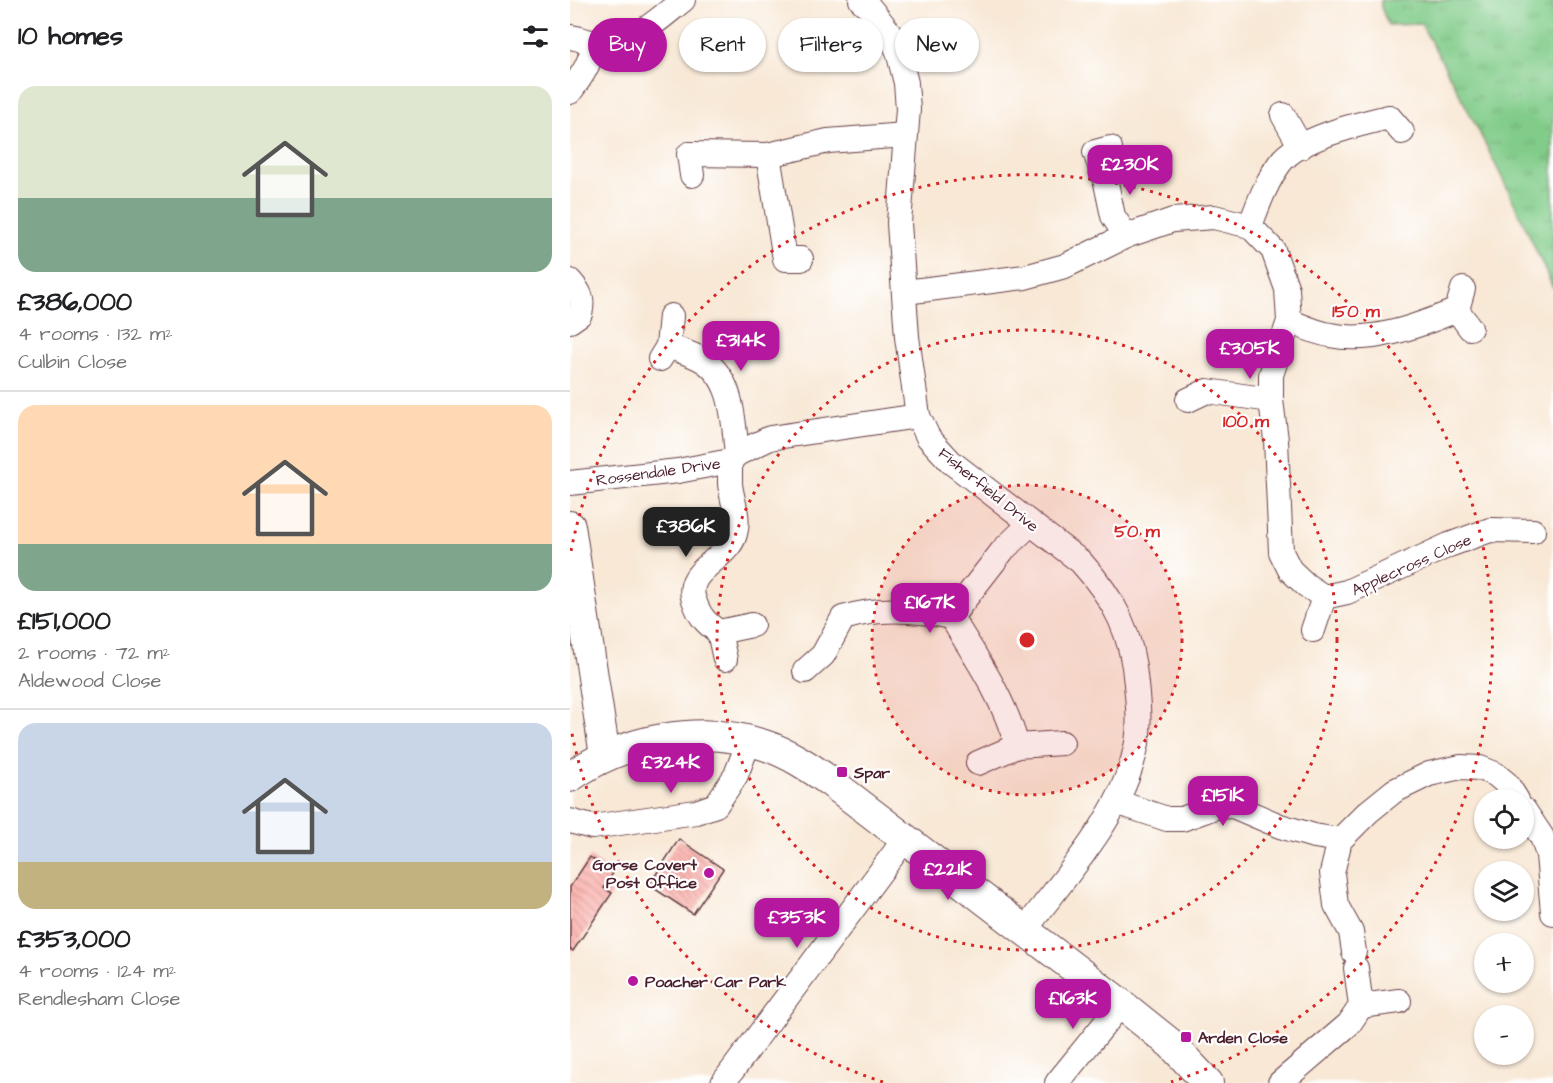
<!DOCTYPE html>
<html lang="en">
<head>
<meta charset="utf-8">
<style>
  :root { --surface:#fff; --page:#f6f6f6; --text:#202124; --muted:#757577; --line:#e0e0e0; --accent:#b5179e }
  body { margin:0; font-family:"Architects Daughter",sans-serif; background:var(--page); color:var(--text); height:100vh; display:flex; flex-direction:column; font-size:22px; white-space:nowrap }
  * { box-sizing:border-box; margin:0 }
  p { font-size:20px; color:var(--muted) }
  .icon { flex:none; width:33px; height:33px; fill:none; stroke:currentColor; stroke-width:2; stroke-linecap:round; stroke-linejoin:round }
  .map { position:relative; flex:1; overflow:hidden }
  .panel { display:flex; flex-direction:column; background:var(--surface); width:570px }
  .panel>* { flex:none }
  .hud { position:absolute; left:18px; top:18px; width:570px; height:54px; display:flex; gap:12px }
  .buttons { position:absolute; left:904px; top:789px; display:grid; gap:12px }
  .buttons a { display:grid; place-items:center; width:60px; height:60px; border-radius:50%; background:var(--surface); box-shadow:0 2px 4px #0004; font-size:30px }
  .price { position:absolute; translate:-50% -51px; padding:0 14px; border-radius:12px; background:var(--accent); color:#fff; font-size:20px; line-height:39px; filter:drop-shadow(0 2px 3px #0008) }
  .price::after { content:''; position:absolute; left:50%; top:36px; width:18px; height:14px; margin-left:-9px; background:inherit; clip-path:polygon(0 0,100% 0,50% 100%) }
  .price.active { background:#222; color:#fff }
  ul { padding:0; list-style:none }
  li { display:grid; align-content:center; gap:12px; height:318px; padding:0 18px }
  li+li { border-top:2px solid var(--line) }
  li span { display:grid; place-items:center; height:186px; border-radius:18px; color:#555 }
  li>.icon { margin-inline-start:auto }
  span .icon { width:108px; height:108px; fill:#fffc; stroke-width:1 }
  li b { font-size:26px }
  h2 { display:flex; justify-content:space-between; align-items:center; height:72px; padding:0 18px; font-size:26px }
  .pill { padding:0 21px; border-radius:27px; background:var(--surface); box-shadow:0 2px 4px #0004; font-size:21px; line-height:54px }
  .pill.active { background:var(--accent); color:#fff }
  main { display:flex; flex:1; min-height:0 }
  .map>svg:first-child { display:block }
  .park { fill:url(#park-tufts); stroke:#66765a; stroke-width:1.5 }
  .building { fill:url(#building-back-hatch) }
  .lines { fill:none; stroke-linecap:round; stroke-linejoin:round }
  .minor-casing { stroke:#643d44; stroke-width:26 }
  .tertiary-casing { stroke:#643d44; stroke-width:32 }
  .minor { stroke:#fff; stroke-width:24 }
  .tertiary { stroke:#fff; stroke-width:30 }
  .ring { fill:none; stroke:#d62828; stroke-width:3; stroke-dasharray:3 6 }
  .poi-dot { fill:#b5179e; stroke:#fff; stroke-width:2 }
  .labels { text-anchor:middle; stroke-width:4.5; stroke-linejoin:round; paint-order:stroke }
  .street-label { font-size:16px; fill:#4a1f2b; stroke:#fff }
  .poi-label { font-size:16px; font-weight:bold; fill:#4a1f2b; stroke:#fff; text-anchor:start }
  .centre { fill:#d62828; stroke:#fff; stroke-width:3 }
  .ring-label { font-size:18px; text-anchor:middle; font-weight:bold; fill:#d62828; stroke:#fff; stroke-width:4.5; stroke-linejoin:round; paint-order:stroke }
</style>
</head>
<body>
<main>
<section class="panel">
<h2>10 homes<svg class="icon" aria-label="filters" viewBox="0 0 24 24"><path d="M4 7h16M4 17h16"/><circle cx="9" cy="7" r="2"/><circle cx="15" cy="17" r="2"/></svg></h2>
<ul>
<li><span style="background:linear-gradient(#dfe7d0 60%,#7fa58c 0)"><svg class="icon" aria-label="home" viewBox="0 0 24 24"><path d="M3 11l9-7 9 7M6 9v11h12V9"/></svg></span><div><b>£386,000</b><p>4 rooms · 132 m²</p><p>Culbin Close</p></div></li>
<li><span style="background:linear-gradient(#ffd9b3 75%,#7fa58c 0)"><svg class="icon" aria-label="home" viewBox="0 0 24 24"><path d="M3 11l9-7 9 7M6 9v11h12V9"/></svg></span><div><b>£151,000</b><p>2 rooms · 72 m²</p><p>Aldewood Close</p></div></li>
<li><span style="background:linear-gradient(#c9d6e8 75%,#c2b280 0)"><svg class="icon" aria-label="home" viewBox="0 0 24 24"><path d="M3 11l9-7 9 7M6 9v11h12V9"/></svg></span><div><b>£353,000</b><p>4 rooms · 124 m²</p><p>Rendlesham Close</p></div></li>
</ul>
</section>
<div class="map">
<svg width="983" height="1083" viewBox="0 0 983 1083">
  <defs>
    <pattern id="park-tufts" width="24" height="20" patternUnits="userSpaceOnUse" patternTransform="scale(1.5)"><rect width="24" height="20" fill="#81cc89"/><path d="M3 7l-1-3M5 7V3M7 7l1-3M15 17l-1-3M17 17v-4M19 17l1-3" fill="none" stroke="#71af76"/></pattern>
    <pattern id="building-back-hatch" width="6" height="6" patternUnits="userSpaceOnUse" patternTransform="scale(1.5)"><rect width="6" height="6" fill="#fbaca6"/><path d="M-1 5l2 2M0 0l6 6M5-1l2 2" fill="none" stroke="#cd8b87"/></pattern>
  </defs>
  <rect width="100%" height="100%" fill="#fff"/>
  <filter id="ink" filterUnits="userSpaceOnUse"><feTurbulence type="fractalNoise" baseFrequency=".0167" numOctaves="2"/><feDisplacementMap in="SourceGraphic" scale="12" xChannelSelector="R" yChannelSelector="G"/><feConvolveMatrix kernelMatrix="1 2 1 2 8 2 1 2 1" color-interpolation-filters="sRGB"/></filter>
  <filter id="wash" filterUnits="userSpaceOnUse"><feTurbulence type="fractalNoise" baseFrequency=".008" numOctaves="4" result="noise"/><feDisplacementMap in="SourceGraphic" scale="24" xChannelSelector="R" yChannelSelector="G"/><feGaussianBlur stdDeviation="1.35" result="paint"/><feColorMatrix in="noise" values="0 0 0 0 0 0 0 0 0 0 0 0 0 0 0 0 0 1.4 0 .05"/><feComposite in="paint" operator="in"/></filter>
  <g filter="url(#wash)">
    <rect width="100%" height="100%" fill="#f8e8d5"/>
    <path class="park" d="M811,0H983V288C943,197 900,110 851,24L818,25L811,7Z"/>
    <g id="blocks">
      <g class="building">
        <polygon points="109,839 153,869 123,914 79,885"/>
        <polygon points="20,857 43,873 34,888 42,893 3,951 0,949 0,887"/>
      </g>
    </g>
  </g>
  <g filter="url(#ink)">
    <use href="#blocks" fill-opacity="0" stroke="#643d44" stroke-width="1.5"/>
    <g class="lines">
      <defs>
        <g id="minor">
          <path d="M291,0L300,8L319,32L328,51L336,83L338,109L329,223L337,337L348,416L358,437L381,462L511,562C545,600 562,633 566,684C568,704 570,724 567,743C553,816 497,873 455,930"/>
          <path d="M0,37C8,38 15,41 23,42C60,49 86,21 113,0"/>
          <path d="M0,92C13,74 20,64 24,43"/>
          <polyline points="713,115 731,147"/>
          <polyline points="540,148 525,152 536,183 543,216 556,236"/>
          <polyline points="198,155 215,259 231,259"/>
          <polyline points="122,175 119,154 198,155 258,141 335,135"/>
          <path d="M680,226C688,205 696,182 710,163C728,138 789,124 819,117L832,132"/>
          <path d="M0,281C10,292 14,299 10,314L0,321"/>
          <polyline points="893,289 887,310 900,328"/>
          <polyline points="335,292 455,277 495,266 556,236 603,220 644,217 680,226 703,250 717,289 719,321 701,375 701,400 706,440 711,552 720,570 736,585 754,597 777,592 879,545 920,530 963,531"/>
          <path d="M719,321C732,326 746,333 760,335C802,344 848,326 887,310"/>
          <path d="M98,346C108,350 119,353 129,358C164,376 163,420 167,454"/>
          <polyline points="90,359 98,346 101,316"/>
          <polyline points="618,400 637,391 701,400"/>
          <polyline points="0,483 108,471 160,461 167,454 200,438 348,416"/>
          <polyline points="381,617 433,550 460,524"/>
          <polyline points="743,630 754,597"/>
          <path d="M149,632C135,623 129,615 124,600C113,570 158,560 165,534C170,516 162,502 160,484C160,476 160,468 160,461"/>
          <polyline points="155,659 149,632 182,625"/>
          <path d="M235,671L253,655L273,618C308,607 344,609 381,617C407,659 434,698 447,746"/>
          <polyline points="408,763 447,746 492,743"/>
          <polyline points="546,802 597,819 612,819 645,807 663,806 710,826 744,836 770,840"/>
          <polyline points="954,810 972,837 978,855 983,913"/>
          <polyline points="0,821 22,827 126,812 146,805 166,775 179,741"/>
          <polyline points="784,952 781,932 766,905 762,873 770,840 798,812 824,791 859,774 891,767 910,768 925,774 937,784 947,800"/>
          <polyline points="791,1006 829,1001"/>
          <polyline points="153,1083 335,839"/>
          <polyline points="487,1083 551,1004"/>
          <polyline points="710,1083 779,1024 791,1006 786,968"/>
        </g>
        <g id="tertiary">
          <polyline points="0,526 35,756"/>
          <path d="M0,777C54,739 131,724 194,745C219,753 241,768 262,783L551,1004L601,1044L638,1083"/>
        </g>
      </defs>
      <use href="#minor" class="minor-casing"/>
      <use href="#tertiary" class="tertiary-casing"/>
      <use href="#minor" class="minor"/>
      <use href="#tertiary" class="tertiary"/>
    </g>
  </g>
  <circle cx="457" cy="640" r="155" fill="#d62828" fill-opacity=".12"/>
  <g class="ring">
    <circle cx="457" cy="640" r="155"/>
    <circle cx="457" cy="640" r="310"/>
    <path d="M313 1082A465 465 0 0 1 1 729M1 551A465 465 0 1 1 601 1082"/>
  </g>
  <g class="poi-dot">
    <rect x="266" y="766" width="12" height="12" rx="3"/>
    <circle cx="139" cy="873" r="6"/>
    <circle cx="63" cy="981" r="6"/>
    <rect x="610" y="1031" width="12" height="12" rx="3"/>
  </g>
  <g class="labels">
    <g class="street-label">
      <text transform="translate(88 471) rotate(-8)" y="6">Rossendale Drive</text>
      <text transform="translate(419 489) rotate(39)" y="6">Fisherfield Drive</text>
      <text transform="translate(841 564) rotate(-24)" y="6">Applecross Close</text>
    </g>
    <g class="poi-label">
      <text x="284" y="778">Spar</text>
      <text x="127" y="870" text-anchor="end">Gorse Covert<tspan x="127" dy="18">Post Office</tspan></text>
      <text x="75" y="987">Poacher Car Park</text>
      <text x="628" y="1043">Arden Close</text>
    </g>
  </g>
  <circle cx="457" cy="640" r="9" class="centre"/>
  <g class="ring-label">
    <text x="786" y="317">150 m</text>
    <text x="676" y="427">100 m</text>
    <text x="567" y="537">50 m</text>
  </g>
</svg>
<div class="buttons">
<a><svg class="icon" aria-label="locate" viewBox="0 0 24 24"><circle cx="12" cy="12" r="6"/><path d="M12 2v4M12 18v4M2 12h4M18 12h4"/></svg></a>
<a><svg class="icon" aria-label="layers" viewBox="0 0 24 24"><path d="M12 4l9 5-9 5-9-5zM3 14l9 5 9-5"/></svg></a>
<a>+</a>
<a>−</a>
</div>
<b class="price" style="left:560px;top:196px">£230K</b>
<b class="price" style="left:171px;top:372px">£314K</b>
<b class="price" style="left:680px;top:380px">£305K</b>
<b class="price active" style="left:116px;top:558px">£386K</b>
<b class="price" style="left:360px;top:634px">£167K</b>
<b class="price" style="left:101px;top:794px">£324K</b>
<b class="price" style="left:653px;top:827px">£151K</b>
<b class="price" style="left:378px;top:901px">£221K</b>
<b class="price" style="left:227px;top:949px">£353K</b>
<b class="price" style="left:503px;top:1030px">£163K</b>
<div class="hud">
<a class="pill active">Buy</a>
<a class="pill">Rent</a>
<a class="pill">Filters</a>
<a class="pill">New</a>
</div>
</div>
</main>
</body>
</html>
